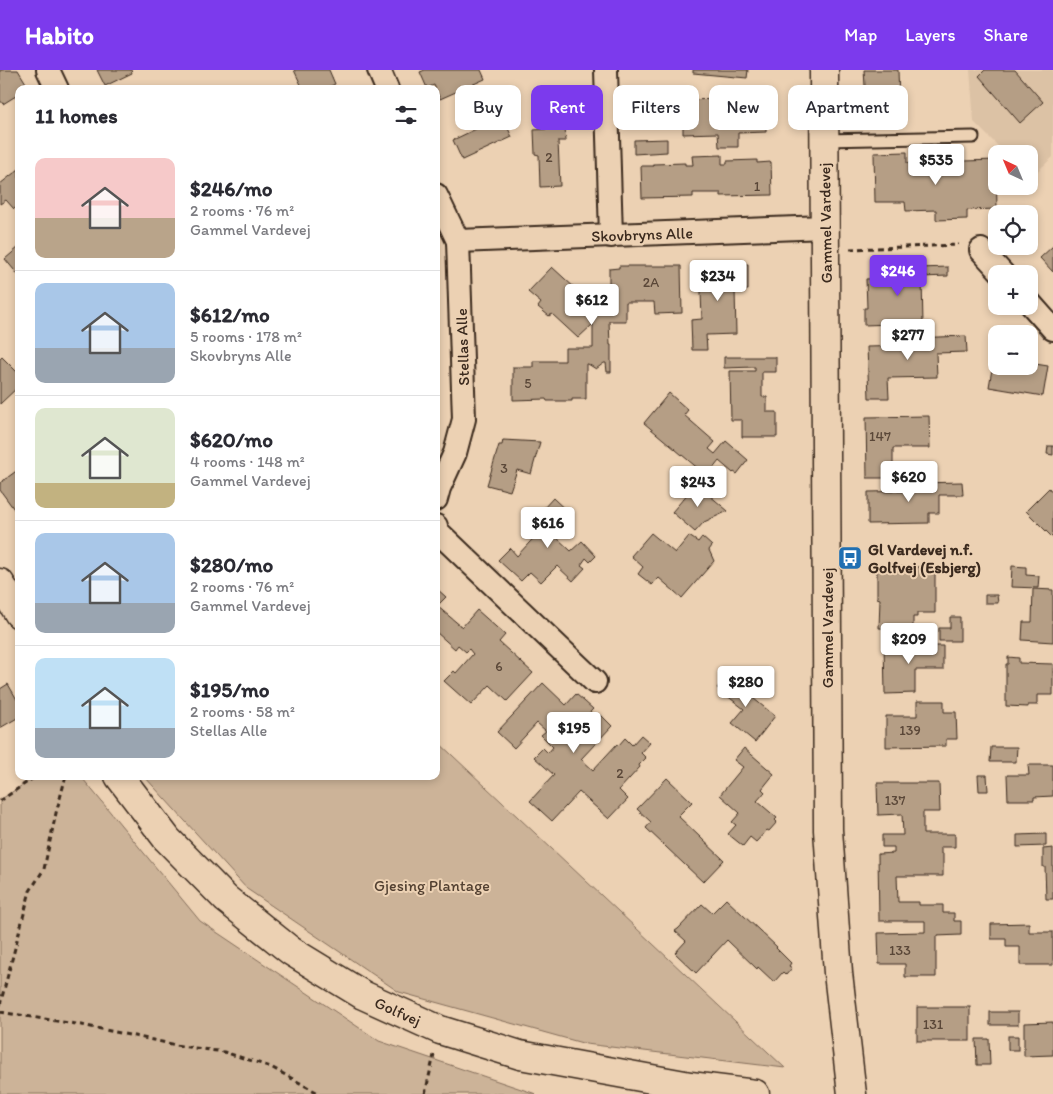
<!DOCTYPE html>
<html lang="en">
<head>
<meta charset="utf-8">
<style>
  :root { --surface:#fff; --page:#f2f2f3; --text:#2b2b33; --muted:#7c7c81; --line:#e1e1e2; --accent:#7c3aed }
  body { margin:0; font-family:Itim,sans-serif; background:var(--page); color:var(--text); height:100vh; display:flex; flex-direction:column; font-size:19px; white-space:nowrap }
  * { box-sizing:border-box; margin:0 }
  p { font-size:16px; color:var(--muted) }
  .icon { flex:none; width:28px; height:28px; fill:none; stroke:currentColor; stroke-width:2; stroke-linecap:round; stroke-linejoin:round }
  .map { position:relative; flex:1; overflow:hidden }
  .panel { position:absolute; left:15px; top:15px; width:425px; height:695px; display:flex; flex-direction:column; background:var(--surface); border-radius:10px; box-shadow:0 2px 8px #0003 }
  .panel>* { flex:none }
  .banner { position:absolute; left:455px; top:15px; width:475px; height:45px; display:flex; gap:10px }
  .needle { width:32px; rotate:316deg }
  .fabs { position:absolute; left:988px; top:75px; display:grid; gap:10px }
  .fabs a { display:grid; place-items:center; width:50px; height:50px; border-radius:10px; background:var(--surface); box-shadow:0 2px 8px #0003; font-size:25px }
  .price { position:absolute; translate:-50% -42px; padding:0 11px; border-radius:5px; background:#fff; color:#222; font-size:16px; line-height:32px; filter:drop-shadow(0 1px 2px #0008) }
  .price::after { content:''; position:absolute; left:50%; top:30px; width:15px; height:11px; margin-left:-8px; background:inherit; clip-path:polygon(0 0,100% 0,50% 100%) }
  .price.on { background:var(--accent); color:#fff }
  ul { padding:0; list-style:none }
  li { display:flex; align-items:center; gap:15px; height:125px; padding:0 20px }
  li+li { border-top:1px solid var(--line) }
  li span { display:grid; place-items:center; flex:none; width:140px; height:100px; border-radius:10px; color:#555 }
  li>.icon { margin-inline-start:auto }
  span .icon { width:60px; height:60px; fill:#fffc; stroke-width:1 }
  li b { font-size:21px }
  h2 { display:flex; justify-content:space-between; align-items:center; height:60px; padding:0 20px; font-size:21px }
  .tag { padding:0 18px; border-radius:10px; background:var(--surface); box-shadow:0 2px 8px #0003; font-size:18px; line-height:45px }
  .tag.on { background:var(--accent); color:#fff }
  header { display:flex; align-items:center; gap:30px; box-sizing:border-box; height:70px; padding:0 25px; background:var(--accent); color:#fff }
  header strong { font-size:24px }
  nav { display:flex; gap:28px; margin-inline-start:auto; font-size:18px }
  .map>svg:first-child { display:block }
  .built { fill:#dcc2a5 }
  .green { fill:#ccb398; stroke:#846e5b }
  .building { fill:#b59e85; stroke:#3b2a1e }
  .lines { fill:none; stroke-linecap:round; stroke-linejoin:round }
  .lane-casing { stroke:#3b2a1e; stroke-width:15 }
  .street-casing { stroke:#3b2a1e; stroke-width:26 }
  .secondary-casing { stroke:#3b2a1e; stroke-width:31 }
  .path { stroke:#3b2a1e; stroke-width:3; stroke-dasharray:5 4; stroke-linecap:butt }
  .lane { stroke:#ecd1b3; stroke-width:11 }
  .street { stroke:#ecd1b3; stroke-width:22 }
  .secondary { stroke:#ecd1b3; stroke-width:28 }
  .labels { text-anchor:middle; stroke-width:4; stroke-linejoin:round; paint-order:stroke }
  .number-label { font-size:14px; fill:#5a4738 }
  .street-label { font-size:16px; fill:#3b2a1e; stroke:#ecd1b3 }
  .poi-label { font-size:16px; font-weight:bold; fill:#3b2a1e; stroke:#ecd1b3; text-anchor:start }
  .park-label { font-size:16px; fill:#513f30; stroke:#ecd1b3 }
</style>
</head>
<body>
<header>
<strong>Habito</strong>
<nav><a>Map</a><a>Layers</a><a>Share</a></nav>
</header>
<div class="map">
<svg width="1053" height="1024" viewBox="0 0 1053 1024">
  <rect width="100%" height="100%" fill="#ecd1b3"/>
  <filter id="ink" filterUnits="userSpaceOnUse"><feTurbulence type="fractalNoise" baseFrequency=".02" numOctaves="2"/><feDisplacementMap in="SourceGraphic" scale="10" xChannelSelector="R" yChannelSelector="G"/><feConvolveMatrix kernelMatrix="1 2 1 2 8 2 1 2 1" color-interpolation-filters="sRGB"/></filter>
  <g filter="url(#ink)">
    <polygon class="built" points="970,0 1053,0 1053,87 1030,108 1029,107 1029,84 1006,84 974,52"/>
    <g class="green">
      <polygon points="436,670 785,998 586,974 399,922 247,819 144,706 436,706"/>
      <polygon points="36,706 72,706 83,709 200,851 379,971 536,1024 0,1024 0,730"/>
    </g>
    <g class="building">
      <polygon points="0,0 18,0 29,18 19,19 19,24 3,34 0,30"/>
      <polygon points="97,0 131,0 132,3 105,16"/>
      <polygon points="294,0 329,0 335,14 325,19 303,19"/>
      <polygon points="425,0 481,0 485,9 440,29 434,15 427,18 420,2"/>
      <polygon points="693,0 748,0 747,8 693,3"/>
      <polygon points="864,0 898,0 899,31 866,32"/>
      <polygon points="985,0 1015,0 1043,32 1020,53 979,6"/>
      <polygon points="491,22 512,67 462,90 453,70 476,59 465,34"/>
      <polygon points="766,28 766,62 738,63 738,77 719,77 718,63 683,64 683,30"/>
      <polygon points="565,58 566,71 558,71 560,116 540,117 539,85 535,84 534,60"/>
      <polygon points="667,69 667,82 634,84 634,70"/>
      <polygon points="907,82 907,93 936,92 936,101 964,100 964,91 996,90 997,139 967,140 967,149 936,150 936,140 906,141 905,132 875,132 874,83"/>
      <polygon points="722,85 722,94 727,94 727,91 757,90 757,93 771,92 772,125 721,126 721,123 693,123 693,127 642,128 641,96 654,96 653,94 685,93 685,95 693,95 692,86"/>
      <polygon points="19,99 19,135 14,139 6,130 0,134 0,114"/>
      <polygon points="1053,176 1053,202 1040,188"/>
      <polygon points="19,177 19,206 5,189"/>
      <polygon points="748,194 748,220 735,220 736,264 706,265 707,280 692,280 691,250 702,249 700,195"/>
      <polygon points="619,196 681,196 682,243 655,244 654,232 626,232 626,251 609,251 610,275 611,275 611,302 607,302 606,293 604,293 596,299 588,294 586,294 586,329 572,329 572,331 547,331 546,329 513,330 513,297 533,297 533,291 565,291 565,278 593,278 593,254 578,268 552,244 549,246 538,237 541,233 528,222 552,197 600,241 609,241 609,199 619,198"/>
      <polygon points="948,197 948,206 921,207 920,209 922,209 923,254 894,256 894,254 864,255 864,238 867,238 866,209 892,208 891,199"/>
      <polygon points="966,266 967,282 936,283 937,307 888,308 889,328 869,328 867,277 913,276 912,268"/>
      <polygon points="2,287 19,304 19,316 0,334 0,289"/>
      <polygon points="724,287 776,287 776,302 762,302 762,327 767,327 767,342 777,342 777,367 742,367 742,350 731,350 730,301 755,301 755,297 724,298"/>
      <polygon points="994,287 996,287 996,296 1029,296 1029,293 1048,296 1043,326 989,317"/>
      <polygon points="669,323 688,340 684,345 715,372 709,379 715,384 726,371 748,390 737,404 734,402 733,403 719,391 707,406 644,353"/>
      <polygon points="929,346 930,378 893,378 893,408 867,408 866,347"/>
      <polygon points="503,370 540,372 531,404 517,400 510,421 487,415 499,375 502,375"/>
      <polygon points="1048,376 1053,376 1053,385 1047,384"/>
      <polygon points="19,399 19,446 0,420 0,413"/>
      <polygon points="962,412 963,425 939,425 939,443 929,443 929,453 868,454 868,422 917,421 917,413"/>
      <polygon points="696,414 728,441 704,452 695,462 672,442"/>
      <polygon points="1049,418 1053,423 1053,468 1026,441"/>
      <polygon points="553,428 572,446 554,465 571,481 582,471 596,486 590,492 586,488 581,495 585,498 573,511 557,496 541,512 530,502 521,511 498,490 510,478 517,486 541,460 532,451"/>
      <polygon points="651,463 675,483 689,466 698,472 702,467 712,476 709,480 714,491 682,528 659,508 652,515 638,504 643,497 631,486"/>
      <polygon points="1012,496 1026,497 1026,505 1039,506 1038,518 1011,517"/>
      <polygon points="877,497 935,497 935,543 917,543 917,547 913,547 913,559 879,558 880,529 877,528"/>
      <polygon points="436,518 446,527 437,536 462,557 477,540 505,565 499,572 533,603 507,631 490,615 471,635 444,611 454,601 456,603 473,584 469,579 466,582 458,575 455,579 436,562"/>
      <polygon points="1033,519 1053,520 1053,572 1022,570 1023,552 1032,552"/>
      <polygon points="985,525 997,525 998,533 985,533"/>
      <polygon points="950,547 960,547 960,571 939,571 939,558 950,558"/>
      <polygon points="916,572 915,576 943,576 943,600 915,600 915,623 885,624 884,573"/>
      <polygon points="1008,587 1019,588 1019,593 1053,594 1053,625 1037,625 1037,635 1028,635 1028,637 1006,636 1006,594 1008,594"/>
      <polygon points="730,602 751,620 748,624 775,646 755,672 732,653 744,639 717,618"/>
      <polygon points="543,613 566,635 576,624 593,639 571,662 579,669 601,645 612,656 581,689 593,700 617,674 618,676 625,668 632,675 641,665 650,673 641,683 646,688 639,695 640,697 619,720 628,729 609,749 579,722 552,751 530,731 554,705 534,687 543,678 548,683 553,677 541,665 546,661 537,653 514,678 497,662"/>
      <polygon points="8,614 19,633 19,647 0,658 0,619"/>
      <polygon points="917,631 944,631 944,642 956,642 957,669 946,669 946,676 886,677 886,646 917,646"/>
      <polygon points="991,677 1017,677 1016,692 990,692"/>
      <polygon points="744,678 774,704 762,719 765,722 757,731 777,748 775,750 777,752 769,761 767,760 756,772 750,767 743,776 728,764 736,755 732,752 740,743 720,725 743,697 734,690"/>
      <polygon points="1028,695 1053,695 1053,726 1034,727 1034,730 1008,730 1007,705 1029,705"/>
      <polygon points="978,705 987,705 988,721 979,721"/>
      <polygon points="667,708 692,732 678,746 724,790 703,812 646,758 651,752 637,739"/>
      <polygon points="877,713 939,713 940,742 923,742 923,764 955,764 955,777 941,777 941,784 943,784 943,806 897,806 898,832 919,832 919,835 943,835 943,843 954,843 954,851 961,851 961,865 936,866 936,907 905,907 905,894 879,894 878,863 925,862 925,851 879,851 878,784 894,783 894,777 882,777 882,765 903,765 902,744 878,745"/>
      <polygon points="1046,764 1046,776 1017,777 1017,765"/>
      <polygon points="1053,778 1053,829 1046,829 1045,797 1043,797 1043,779"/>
      <polygon points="726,829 777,877 776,878 791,893 789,896 792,898 786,905 783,902 774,912 758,897 757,899 727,870 696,903 675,883 686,871 675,861 678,859 702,834 712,843"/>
      <polygon points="1029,853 1029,862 1053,862 1053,895 1020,895 1020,877 1006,877 1006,869 991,869 991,854"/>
      <rect x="917" y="937" width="53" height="34"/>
      <rect x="990" y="942" width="28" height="13"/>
      <polygon points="1053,952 1053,985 1024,986 1024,953"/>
      <rect x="1008" y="966" width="10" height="14"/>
      <polygon points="976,969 989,969 990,995 977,995"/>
    </g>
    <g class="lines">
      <defs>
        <polyline id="lane" points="824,70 973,67"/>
        <g id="street">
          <polyline points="48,0 57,19"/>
          <polyline points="379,0 387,19"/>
          <polyline points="606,0 611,166"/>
          <polyline points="436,125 458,171 464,349 455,383 439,418 436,429"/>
          <polyline points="458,171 825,157"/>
          <polyline points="981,180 1003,204"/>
          <polyline points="1029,232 1053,259"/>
          <polyline points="436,456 437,461 595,612"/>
        </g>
        <g id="secondary">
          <polyline points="824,0 828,760 838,903 852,1024"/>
          <polyline points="0,513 19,544"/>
          <polyline points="119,706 167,769 226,829 291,881 363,925 440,960 520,985 690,1016 755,1024"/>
        </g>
      </defs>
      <use href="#lane" class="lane-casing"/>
      <use href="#street" class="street-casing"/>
      <use href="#secondary" class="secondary-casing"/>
      <g class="path">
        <polyline points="850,179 959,175"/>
        <polyline points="0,731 36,706"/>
        <polyline points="0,935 30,821 44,799 56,743 66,706"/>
        <polyline points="0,942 82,955 181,976 224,982 271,997 320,1024"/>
        <polyline points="425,1024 434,985"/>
      </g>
      <use href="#lane" class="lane"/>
      <use href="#street" class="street"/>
      <use href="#secondary" class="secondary"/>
    </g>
  </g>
  <defs>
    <symbol id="bus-square" viewBox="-11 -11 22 22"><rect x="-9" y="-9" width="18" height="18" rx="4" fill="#1f6fb2" stroke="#ecd1b3"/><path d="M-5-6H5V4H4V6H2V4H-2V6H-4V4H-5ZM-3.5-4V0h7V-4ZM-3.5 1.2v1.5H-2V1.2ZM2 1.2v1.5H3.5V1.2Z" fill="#fff"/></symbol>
  </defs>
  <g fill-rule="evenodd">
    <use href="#bus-square" x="836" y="474" width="28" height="28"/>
  </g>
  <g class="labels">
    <g class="number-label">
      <text x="549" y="92">2</text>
      <text x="757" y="121">1</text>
      <text x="651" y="217">2A</text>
      <text x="528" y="318">5</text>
      <text x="880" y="371">147</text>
      <text x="504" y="403">3</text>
      <text x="499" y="601">6</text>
      <text x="910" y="665">139</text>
      <text x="620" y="708">2</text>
      <text x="895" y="735">137</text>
      <text x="900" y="885">133</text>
      <text x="933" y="959">131</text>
    </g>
    <g class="street-label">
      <text transform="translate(825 153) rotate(-91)" y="6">Gammel Vardevej</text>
      <text transform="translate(642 164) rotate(-2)" y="6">Skovbryns Alle</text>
      <text transform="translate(462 277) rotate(-92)" y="6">Stellas Alle</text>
      <text transform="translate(827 558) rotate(-90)" y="6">Gammel Vardevej</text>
      <text transform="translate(398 941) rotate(24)" y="6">Golfvej</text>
    </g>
    <g class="poi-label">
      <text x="868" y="485">Gl Vardevej n.f.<tspan x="868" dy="18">Golfvej (Esbjerg)</tspan></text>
    </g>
    <g class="park-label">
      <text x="432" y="821">Gjesing Plantage</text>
    </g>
  </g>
</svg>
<div class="fabs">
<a><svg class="needle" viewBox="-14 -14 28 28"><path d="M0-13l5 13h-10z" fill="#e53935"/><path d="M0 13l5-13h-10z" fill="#7c7c81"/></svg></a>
<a><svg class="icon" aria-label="locate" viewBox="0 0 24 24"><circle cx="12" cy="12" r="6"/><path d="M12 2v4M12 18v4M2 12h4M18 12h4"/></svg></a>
<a>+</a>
<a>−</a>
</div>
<b class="price" style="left:936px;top:116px">$535</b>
<b class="price on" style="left:898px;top:227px">$246</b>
<b class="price" style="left:718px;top:232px">$234</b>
<b class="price" style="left:592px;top:256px">$612</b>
<b class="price" style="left:908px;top:291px">$277</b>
<b class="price" style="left:909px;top:433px">$620</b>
<b class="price" style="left:698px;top:438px">$243</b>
<b class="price" style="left:548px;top:479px">$616</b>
<b class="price" style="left:909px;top:595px">$209</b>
<b class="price" style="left:746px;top:638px">$280</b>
<b class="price" style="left:574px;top:684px">$195</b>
<div class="banner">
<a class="tag">Buy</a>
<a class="tag on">Rent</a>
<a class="tag">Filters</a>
<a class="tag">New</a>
<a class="tag">Apartment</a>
</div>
<section class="panel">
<h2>11 homes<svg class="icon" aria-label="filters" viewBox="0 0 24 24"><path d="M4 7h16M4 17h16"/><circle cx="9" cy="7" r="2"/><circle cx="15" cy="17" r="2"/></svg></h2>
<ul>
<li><span style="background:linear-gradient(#f6c9c9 60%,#b9a48a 0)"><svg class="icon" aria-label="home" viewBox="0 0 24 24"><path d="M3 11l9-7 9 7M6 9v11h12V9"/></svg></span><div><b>$246/mo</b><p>2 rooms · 76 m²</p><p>Gammel Vardevej</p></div></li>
<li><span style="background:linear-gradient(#a9c7e8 65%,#9aa5b1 0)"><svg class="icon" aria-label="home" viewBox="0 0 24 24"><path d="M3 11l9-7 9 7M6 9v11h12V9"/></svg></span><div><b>$612/mo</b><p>5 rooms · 178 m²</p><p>Skovbryns Alle</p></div></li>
<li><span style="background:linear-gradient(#dfe7d0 75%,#c2b280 0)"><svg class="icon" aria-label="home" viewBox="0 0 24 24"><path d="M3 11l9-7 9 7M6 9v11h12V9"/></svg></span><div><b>$620/mo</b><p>4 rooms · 148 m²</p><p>Gammel Vardevej</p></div></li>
<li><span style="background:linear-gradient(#a9c7e8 70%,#9aa5b1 0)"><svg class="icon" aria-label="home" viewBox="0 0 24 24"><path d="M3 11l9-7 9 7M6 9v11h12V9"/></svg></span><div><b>$280/mo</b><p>2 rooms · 76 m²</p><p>Gammel Vardevej</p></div></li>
<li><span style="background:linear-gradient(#bfe0f5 70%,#9aa5b1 0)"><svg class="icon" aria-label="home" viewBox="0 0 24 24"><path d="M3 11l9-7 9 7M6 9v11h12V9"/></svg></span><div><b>$195/mo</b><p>2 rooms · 58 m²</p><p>Stellas Alle</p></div></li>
</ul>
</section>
</div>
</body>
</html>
